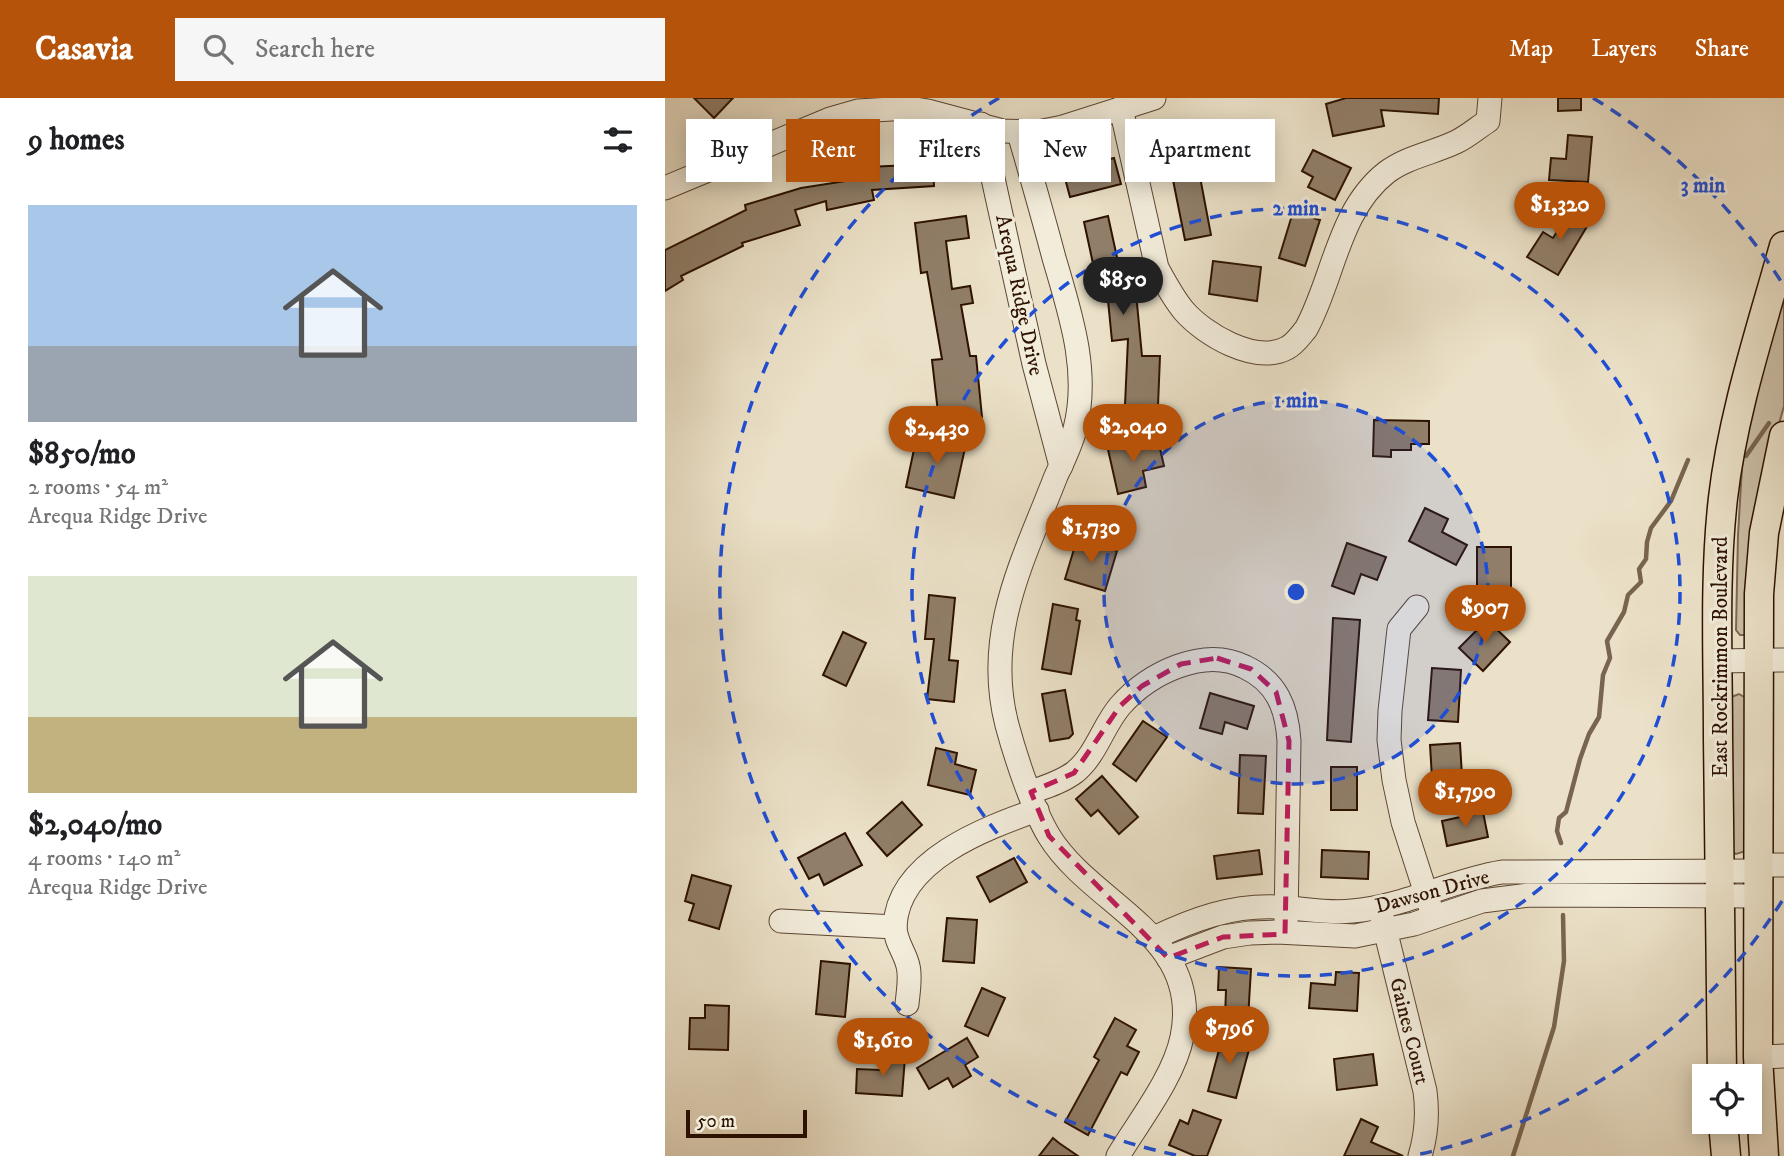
<!DOCTYPE html>
<html lang="en">
<head>
<meta charset="utf-8">
<style>
  :root { --surface:#fff; --page:#f6f6f6; --text:#202124; --muted:#757577; --accent:#b45309 }
  body { margin:0; font-family:"IM FELL DW Pica",serif; background:var(--page); color:var(--text); height:100vh; display:flex; flex-direction:column; font-size:26px; white-space:nowrap }
  * { box-sizing:border-box; margin:0 }
  p { font-size:23px; color:var(--muted) }
  .icon { flex:none; width:38px; height:38px; fill:none; stroke:currentColor; stroke-width:2; stroke-linecap:round; stroke-linejoin:round }
  .map { position:relative; flex:1; overflow:hidden }
  .side { display:flex; flex-direction:column; background:var(--surface); width:665px }
  .side>* { flex:none }
  .banner { position:absolute; left:21px; top:21px; width:665px; height:63px; display:flex; gap:14px }
  .tools { position:absolute; left:1027px; top:966px; display:grid; gap:14px }
  .tools a { display:grid; place-items:center; width:70px; height:70px; border-radius:0px; background:var(--surface); box-shadow:0 4px 18px #0003; font-size:35px }
  .scale { position:absolute; left:21px; bottom:18px; width:121px; box-sizing:border-box; padding-left:7px; border:4px solid #2d1200; border-top:0; font-size:19px; line-height:24px; white-space:nowrap; color:#2d1200; -webkit-text-stroke:5px #f2ecdb; paint-order:stroke }
  .price { position:absolute; translate:-50% -60px; padding:0 16px; border-radius:24px; background:var(--accent); color:#fff; font-size:23px; line-height:46px; filter:drop-shadow(0 2px 4px #0008) }
  .price::after { content:''; position:absolute; left:50%; top:42px; width:21px; height:16px; margin-left:-10px; background:inherit; clip-path:polygon(0 0,100% 0,50% 100%) }
  .price.active { background:#222; color:#fff }
  ul { padding:0; list-style:none }
  li { display:grid; align-content:center; gap:14px; height:371px; padding:0 28px }
  li span { display:grid; place-items:center; height:217px; border-radius:0px; color:#555 }
  li>.icon { margin-inline-start:auto }
  span .icon { width:126px; height:126px; fill:#fffc; stroke-width:1 }
  li b { font-size:30px }
  h2 { display:flex; justify-content:space-between; align-items:center; height:84px; padding:0 28px; font-size:30px }
  .chip { padding:0 24px; border-radius:0px; background:var(--surface); box-shadow:0 4px 18px #0003; font-size:24px; line-height:63px }
  .chip.active { background:var(--accent); color:#fff }
  header { display:flex; align-items:center; gap:42px; box-sizing:border-box; height:98px; padding:0 35px; background:var(--accent); color:#fff }
  header strong { font-size:33px }
  nav { display:flex; gap:38px; margin-inline-start:auto; font-size:24px }
  .search { width:490px; height:63px; background:var(--page); display:flex; align-items:center; gap:18px; box-sizing:border-box; padding:0 24px; border-radius:0px; color:var(--muted); font-size:26px }
  main { display:flex; flex:1; min-height:0 }
  .map>svg:first-child { display:block }
  .green { fill:#cbbea6; stroke:#7c6853; stroke-width:2 }
  .lines { fill:none; stroke-linecap:round; stroke-linejoin:round }
  .stream { stroke:#78644f; stroke-width:4.5 }
  .building { fill:#907e68; stroke:#2d1200; stroke-width:2 }
  .minor-casing { stroke:#5c4632; stroke-width:25 }
  .major-casing { stroke:#2d1200; stroke-width:31 }
  .minor { stroke:#f2ecdb; stroke-width:23 }
  .major { stroke:#ebe1c8; stroke-width:28 }
  .marked { fill:none; stroke:#c2185b; stroke-width:5; stroke-dasharray:14 9; stroke-linejoin:round }
  .ring { fill:none; stroke:#1d4ed8; stroke-width:3.5; stroke-dasharray:12 9 }
  .labels { text-anchor:middle; stroke-width:6; stroke-linejoin:round; paint-order:stroke }
  .street-label { font-size:21px; fill:#2d1200; stroke:#f2ecdb }
  .centre { fill:#1d4ed8; stroke:#f2ecdb; stroke-width:3.5 }
  .ring-label { font-size:21px; text-anchor:middle; font-weight:bold; fill:#1d4ed8; stroke:#f2ecdb; stroke-width:6; stroke-linejoin:round; paint-order:stroke }
</style>
</head>
<body>
<header>
<strong>Casavia</strong>
<div class="search"><svg class="icon" aria-label="search" viewBox="0 0 24 24"><circle cx="10" cy="10" r="6"/><path d="M15 15l6 6"/></svg>Search here</div>
<nav><a>Map</a><a>Layers</a><a>Share</a></nav>
</header>
<main>
<section class="side">
<h2>9 homes<svg class="icon" aria-label="filters" viewBox="0 0 24 24"><path d="M4 7h16M4 17h16"/><circle cx="9" cy="7" r="2"/><circle cx="15" cy="17" r="2"/></svg></h2>
<ul>
<li><span style="background:linear-gradient(#a9c7e8 65%,#9aa5b1 0)"><svg class="icon" aria-label="home" viewBox="0 0 24 24"><path d="M3 11l9-7 9 7M6 9v11h12V9"/></svg></span><div><b>$850/mo</b><p>2 rooms · 54 m²</p><p>Arequa Ridge Drive</p></div></li>
<li><span style="background:linear-gradient(#dfe7d0 65%,#c2b280 0)"><svg class="icon" aria-label="home" viewBox="0 0 24 24"><path d="M3 11l9-7 9 7M6 9v11h12V9"/></svg></span><div><b>$2,040/mo</b><p>4 rooms · 140 m²</p><p>Arequa Ridge Drive</p></div></li>
</ul>
</section>
<div class="map">
<svg width="1119" height="1058" viewBox="0 0 1119 1058">
  <rect width="100%" height="100%" fill="#ebe1c8"/>
  <filter id="stains"><feTurbulence type="fractalNoise" baseFrequency=".00286" numOctaves="4"/><feColorMatrix values="0 0 0 0 .2 0 0 0 0 .09 0 0 0 0 .02 0 0 0 .5 -.17"/></filter>
  <radialGradient id="worn" r=".72"><stop offset=".6" stop-color="#630" stop-opacity="0"/><stop offset="1" stop-color="#630" stop-opacity=".3"/></radialGradient>
  <g class="green">
    <polygon points="1119,184 1119,308 1108,347 1080,537 1075,537 1071,532 1073,437 1078,352"/>
    <polygon points="1074,596 1081,600 1081,753 1071,756 1065,752 1066,599"/>
  </g>
  <g class="lines">
    <g class="stream">
      <polyline points="1081,358 1104,325"/>
      <polyline points="896,745 892,733 894,720 901,714 915,661 924,636 934,619 938,577 945,560 942,543 959,514 963,497 976,484 974,471 981,461 982,444 986,430 1006,403 1023,362"/>
      <polyline points="848,1058 889,929 899,863 898,817"/>
    </g>
  </g>
  <g class="building">
    <polygon points="29,0 68,0 49,20"/>
    <polygon points="681,0 774,0 773,16 716,12 719,28 668,38 661,6"/>
    <polygon points="893,0 916,0 916,12 893,13"/>
    <polygon points="542,25 548,78 535,79 546,137 520,142 508,82 506,82 501,29"/>
    <polygon points="903,37 927,39 923,84 884,82 886,60 901,61"/>
    <polygon points="267,50 269,88 207,92 209,102 162,112 161,103 130,112 135,127 77,145 78,148 16,178 18,182 0,193 0,152 81,112 80,107 136,90 181,83 177,66 201,61 202,69 246,67 245,52"/>
    <polygon points="648,52 686,70 670,102 643,89 648,79 637,73"/>
    <polygon points="449,60 456,86 405,99 398,73"/>
    <polygon points="908,108 927,120 893,177 862,159 878,134 888,140"/>
    <polygon points="628,114 655,122 640,168 614,160"/>
    <polygon points="301,118 304,140 281,143 287,191 305,188 308,205 296,207 305,258 311,258 317,319 274,323 267,262 277,261 262,174 256,175 250,125"/>
    <polygon points="443,118 460,196 471,195 477,258 495,258 493,308 460,307 463,241 447,243 441,182 432,184 419,124"/>
    <polygon points="548,163 596,169 592,203 544,196"/>
    <polygon points="709,322 764,323 764,346 746,346 746,352 726,352 726,359 708,358"/>
    <polygon points="275,335 302,341 289,400 241,389 251,342 276,347"/>
    <polygon points="469,341 471,351 494,346 499,368 478,373 481,389 453,396 442,347"/>
    <polygon points="760,410 783,421 777,434 802,447 791,467 744,443"/>
    <polygon points="412,441 452,453 440,493 400,481"/>
    <polygon points="682,445 721,459 712,482 696,476 689,496 667,488"/>
    <polygon points="812,449 846,449 846,491 830,491 830,506 812,506"/>
    <polygon points="264,497 290,500 284,562 293,563 289,604 262,601 269,541 260,541"/>
    <polygon points="388,506 413,511 411,522 415,523 406,576 377,571"/>
    <polygon points="668,520 695,522 686,644 662,642"/>
    <polygon points="822,522 845,544 818,573 794,550"/>
    <polygon points="178,534 201,545 181,588 158,577"/>
    <polygon points="767,570 796,572 793,624 763,622"/>
    <polygon points="400,592 408,636 404,640 385,643 377,596"/>
    <polygon points="545,595 589,608 582,631 560,624 557,636 535,630"/>
    <polygon points="478,623 502,639 471,683 448,666"/>
    <polygon points="795,645 798,695 768,696 765,647"/>
    <polygon points="271,650 292,655 290,666 311,672 305,697 263,687"/>
    <polygon points="575,657 601,658 598,716 573,715"/>
    <rect x="666" y="669" width="26" height="43"/>
    <polygon points="437,678 473,719 454,736 433,712 426,718 411,701"/>
    <polygon points="237,704 257,727 222,758 202,735"/>
    <polygon points="818,714 823,739 782,748 777,723"/>
    <polygon points="180,735 197,767 159,787 154,776 144,781 133,760"/>
    <polygon points="594,752 597,776 552,781 549,758"/>
    <polygon points="657,752 704,754 703,781 656,779"/>
    <polygon points="349,760 362,784 325,804 312,779"/>
    <polygon points="27,777 66,788 54,831 24,822 29,806 20,803"/>
    <polygon points="282,820 312,822 309,865 278,863"/>
    <polygon points="156,863 185,866 180,919 151,916"/>
    <polygon points="554,869 586,871 583,921 560,920 561,892 553,892"/>
    <polygon points="671,874 694,875 692,913 644,910 646,885 670,887"/>
    <polygon points="317,890 340,900 323,938 300,928"/>
    <polygon points="40,907 64,908 63,952 24,951 25,920 40,920"/>
    <polygon points="450,920 471,932 462,948 474,954 462,977 456,974 423,1037 400,1024 434,962 429,959"/>
    <polygon points="558,937 586,944 571,1000 543,993"/>
    <polygon points="302,940 313,959 300,967 306,978 288,989 283,980 264,991 252,970"/>
    <polygon points="708,956 712,987 672,992 669,961"/>
    <polygon points="217,957 240,959 237,998 191,995 192,971 216,972"/>
    <polygon points="528,1012 556,1022 542,1058 530,1058 504,1047 515,1022 523,1026"/>
    <polygon points="696,1021 713,1029 706,1044 738,1058 679,1058"/>
    <polygon points="388,1040 394,1045 413,1058 374,1058"/>
  </g>
  <g class="lines">
    <defs>
      <g id="minor">
        <path d="M456,10L492,170C500,184 508,200 519,213C539,236 590,267 622,250C630,246 635,238 641,231C669,180 673,112 722,74C742,59 768,55 791,44C802,39 812,30 823,23L825,0"/>
        <polyline points="316,26 369,266 396,368"/>
        <path d="M354,35C366,77 378,118 389,160C405,215 425,273 410,331C406,347 398,363 391,378C359,461 318,535 342,627C350,657 368,712 384,738C427,808 538,837 517,939C509,979 474,1023 453,1058"/>
        <polyline points="0,90 165,21 193,13 243,10 263,13 338,33 373,34 398,29 489,0"/>
        <polyline points="752,509 734,531 725,613 724,642 729,682 738,724 765,808"/>
        <polyline points="1053,563 1119,562"/>
        <path d="M366,694C380,689 397,684 410,674C431,657 438,628 455,608C484,575 539,548 580,569C612,584 622,610 624,643L621,824"/>
        <polyline points="1092,767 1119,767"/>
        <path d="M717,819L760,993C763,1016 762,1035 755,1058"/>
        <polyline points="116,823 230,829"/>
        <path d="M489,840C529,821 567,807 612,809C637,810 662,816 687,813C739,809 786,782 837,774L1092,773"/>
        <polyline points="503,860 558,839 585,835 612,834 690,838 749,826 817,803 864,797 1092,798"/>
        <path d="M242,906C243,895 246,879 243,868C240,854 230,844 230,828C233,762 321,730 372,712"/>
        <polyline points="1093,959 1119,958"/>
      </g>
      <g id="major">
        <path d="M1057,978C1055,865 1054,752 1053,639C1053,560 1049,479 1058,400C1068,314 1096,231 1119,148"/>
        <polyline points="1058,1024 1061,1058"/>
        <polyline points="1099,1058 1093,959 1094,496 1099,435 1119,338"/>
      </g>
    </defs>
    <use href="#minor" class="minor-casing"/>
    <use href="#major" class="major-casing"/>
    <use href="#minor" class="minor"/>
    <use href="#major" class="major"/>
  </g>
  <path class="marked" d="M552,560L586,571L611,594L624,643L620,836L558,839L503,860L384,738L366,694L409,675L455,608L477,588L516,566Z"/>
  <circle cx="631" cy="494" r="192" fill="#1d4ed8" fill-opacity=".12"/>
  <g class="ring">
    <circle cx="631" cy="494" r="192"/>
    <circle cx="631" cy="494" r="384"/>
    <path d="M1117 803A576 576 0 0 1 751 1057M511 1057A576 576 0 0 1 334 0M928 0A576 576 0 0 1 1117 185"/>
  </g>
  <g class="labels">
    <g class="street-label">
      <text transform="translate(355 197) rotate(78)" y="7">Arequa Ridge Drive</text>
      <text transform="translate(1055 559) rotate(-90)" y="7">East Rockrimmon Boulevard</text>
      <text transform="translate(767 793) rotate(-15)" y="7">Dawson Drive</text>
      <text transform="translate(745 933) rotate(76)" y="7">Gaines Court</text>
    </g>
  </g>
  <circle cx="631" cy="494" r="10" class="centre"/>
  <g class="ring-label">
    <text x="1038" y="94">3 min</text>
    <text x="631" y="117">2 min</text>
    <text x="631" y="309">1 min</text>
  </g>
  <rect width="100%" height="100%" filter="url(#stains)"/>
  <rect width="100%" height="100%" fill="url(#worn)"/>
</svg>
<div class="tools">
<a><svg class="icon" aria-label="locate" viewBox="0 0 24 24"><circle cx="12" cy="12" r="6"/><path d="M12 2v4M12 18v4M2 12h4M18 12h4"/></svg></a>
</div>
<div class="scale">50 m</div>
<b class="price" style="left:895px;top:144px">$1,320</b>
<b class="price active" style="left:458px;top:219px">$850</b>
<b class="price" style="left:468px;top:366px">$2,040</b>
<b class="price" style="left:272px;top:368px">$2,430</b>
<b class="price" style="left:426px;top:467px">$1,730</b>
<b class="price" style="left:820px;top:547px">$907</b>
<b class="price" style="left:800px;top:731px">$1,790</b>
<b class="price" style="left:564px;top:968px">$796</b>
<b class="price" style="left:218px;top:980px">$1,610</b>
<div class="banner">
<a class="chip">Buy</a>
<a class="chip active">Rent</a>
<a class="chip">Filters</a>
<a class="chip">New</a>
<a class="chip">Apartment</a>
</div>
</div>
</main>
</body>
</html>
